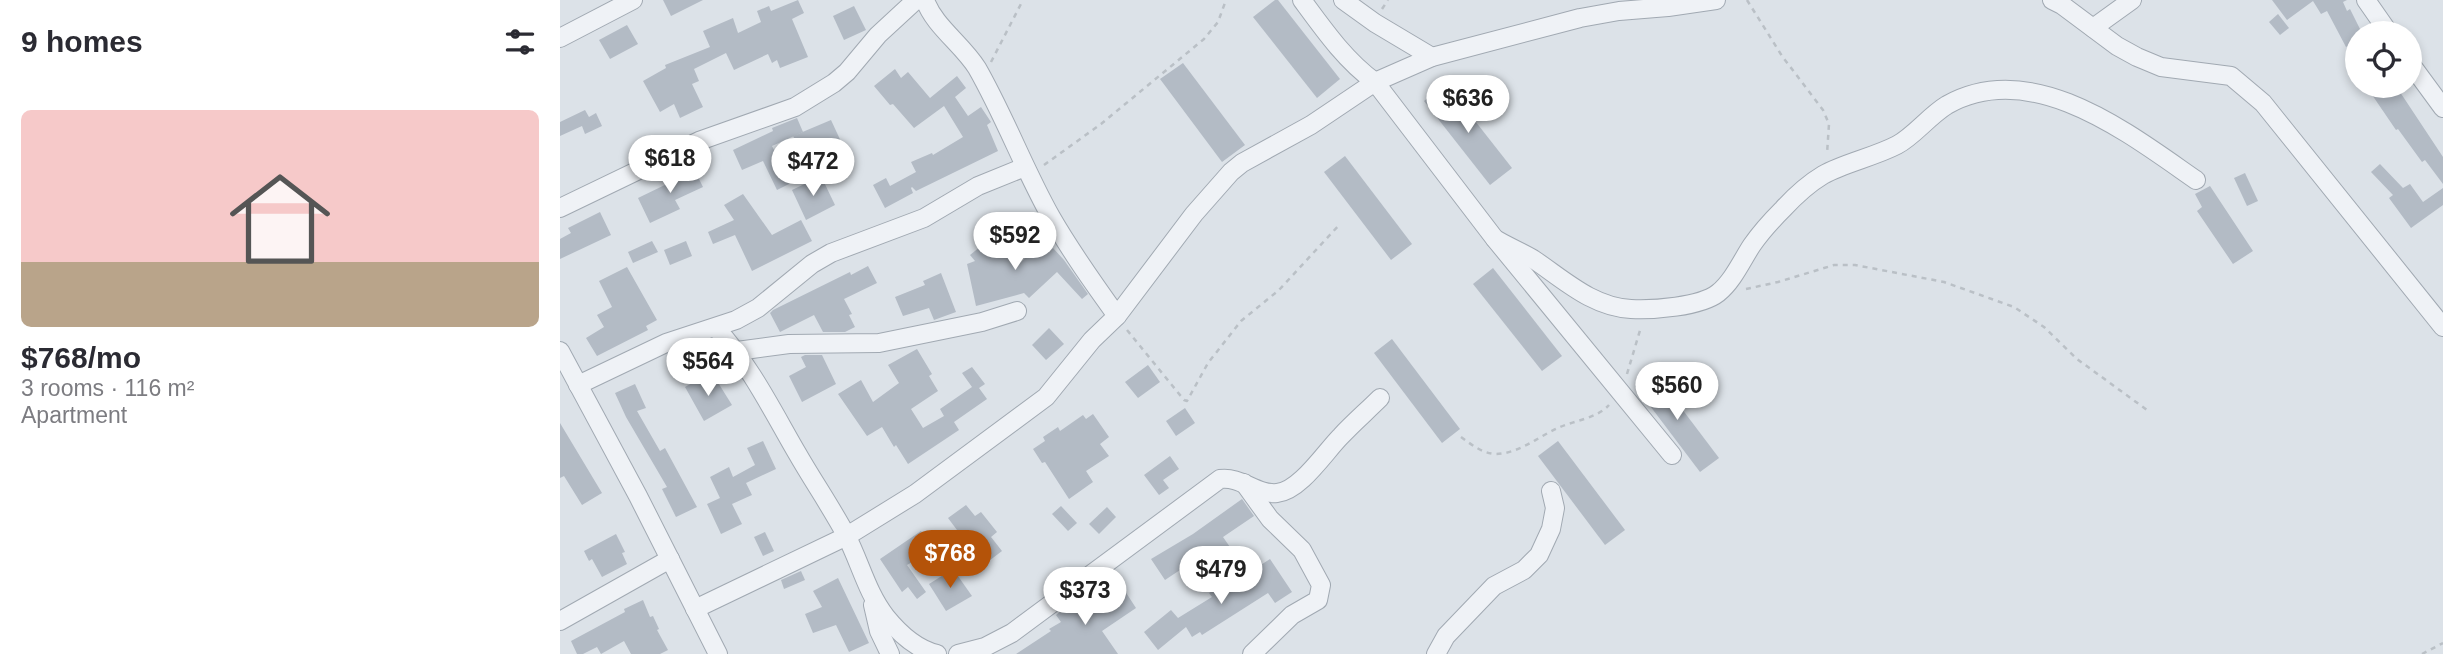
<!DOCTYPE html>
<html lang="en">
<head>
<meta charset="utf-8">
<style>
  :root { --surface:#fff; --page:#f2f2f3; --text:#2b2b33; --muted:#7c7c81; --accent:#b45309 }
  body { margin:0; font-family:Arial,sans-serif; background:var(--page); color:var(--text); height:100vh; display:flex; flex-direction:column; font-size:26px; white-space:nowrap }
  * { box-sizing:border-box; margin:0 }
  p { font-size:23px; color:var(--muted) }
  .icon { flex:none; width:38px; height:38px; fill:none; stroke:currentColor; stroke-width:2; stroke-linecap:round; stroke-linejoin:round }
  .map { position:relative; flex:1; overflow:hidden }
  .sheet { display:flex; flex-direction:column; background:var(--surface); width:560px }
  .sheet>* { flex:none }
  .tools { position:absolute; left:1785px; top:21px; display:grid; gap:14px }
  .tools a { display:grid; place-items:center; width:77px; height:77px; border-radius:50%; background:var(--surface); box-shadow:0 4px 10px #0003; font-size:35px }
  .price { position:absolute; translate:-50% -60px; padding:0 16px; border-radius:24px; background:#fff; color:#222; font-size:23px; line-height:46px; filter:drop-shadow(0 2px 4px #0008) }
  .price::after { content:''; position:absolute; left:50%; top:42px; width:21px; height:16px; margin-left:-10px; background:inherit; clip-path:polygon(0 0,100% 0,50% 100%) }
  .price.selected { background:var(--accent); color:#fff }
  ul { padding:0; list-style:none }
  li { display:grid; align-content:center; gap:14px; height:371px; padding:0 21px }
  li span { display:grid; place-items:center; height:217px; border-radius:10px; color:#555 }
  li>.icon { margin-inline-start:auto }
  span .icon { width:126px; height:126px; fill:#fffc; stroke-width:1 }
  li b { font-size:30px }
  h2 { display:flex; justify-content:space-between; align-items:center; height:84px; padding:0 21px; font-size:30px }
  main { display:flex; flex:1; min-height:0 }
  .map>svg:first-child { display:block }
  .building { fill:#b3bbc5 }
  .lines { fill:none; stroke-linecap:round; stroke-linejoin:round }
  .minor-casing { stroke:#a1a9b2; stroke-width:20 }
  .path { stroke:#bac0c6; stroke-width:2.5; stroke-dasharray:5 5; stroke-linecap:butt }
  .minor { stroke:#eff2f6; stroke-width:18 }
</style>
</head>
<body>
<main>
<section class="sheet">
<h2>9 homes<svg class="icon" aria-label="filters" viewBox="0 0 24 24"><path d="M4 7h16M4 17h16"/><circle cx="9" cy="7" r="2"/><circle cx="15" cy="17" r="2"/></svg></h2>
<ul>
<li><span style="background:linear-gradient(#f6c9c9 70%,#b9a48a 0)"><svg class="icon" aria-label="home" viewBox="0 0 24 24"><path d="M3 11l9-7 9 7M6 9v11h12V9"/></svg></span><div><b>$768/mo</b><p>3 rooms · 116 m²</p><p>Apartment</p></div></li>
</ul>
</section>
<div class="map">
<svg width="1883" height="654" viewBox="0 0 1883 654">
  <rect width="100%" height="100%" fill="#dce2e8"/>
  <g class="building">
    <polygon points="103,0 143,0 111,16"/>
    <polygon points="238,0 244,13 232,19 248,57 220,68 217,60 212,63 208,54 174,70 166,53 134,69 139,81 132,84 143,107 120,118 114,104 100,112 83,81 106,68 105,65 150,47 143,31 173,18 178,33 201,22 197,11 209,6 211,11"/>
    <polygon points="715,0 718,0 780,79 757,98 693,17"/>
    <polygon points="1712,0 1787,0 1783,2 1787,11 1790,9 1802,33 1797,33 1797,41 1786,47 1767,11 1761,14 1753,1 1727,20"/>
    <polygon points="294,6 306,30 284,40 273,16"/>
    <polygon points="1718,14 1729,28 1720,35 1709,22"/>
    <polygon points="67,25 78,44 50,59 39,40"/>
    <polygon points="623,63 685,145 662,162 600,79"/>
    <polygon points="335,69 341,78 348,72 370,98 397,76 406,88 395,97 408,116 421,107 431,122 427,125 438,151 356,191 352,187 351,188 353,193 325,208 313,185 326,178 330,186 356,172 351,162 372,153 373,155 403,137 384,106 354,128 333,104 330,105 314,86"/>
    <polygon points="886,84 952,168 930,185 864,101"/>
    <polygon points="1806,86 1836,86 1883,157 1883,184 1865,160 1862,162 1838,129 1836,130"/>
    <polygon points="25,110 29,117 36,113 42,126 25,134 22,126 0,136 0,122"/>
    <polygon points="237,118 243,132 212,146 231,183 217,190 203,161 182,170 173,150 213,131 212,128"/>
    <polygon points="271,120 284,148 248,164 233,136"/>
    <polygon points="785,156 852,244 831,260 764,172"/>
    <polygon points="1820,164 1843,188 1850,184 1863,202 1883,188 1883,205 1851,228 1829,198 1833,195 1811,172"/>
    <polygon points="133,167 143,187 115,200 120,209 90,223 78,198 111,182 109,178"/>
    <polygon points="1685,173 1698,201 1687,206 1674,178"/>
    <polygon points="261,176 275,205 246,220 232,190"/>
    <polygon points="1650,186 1693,251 1673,264 1637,211 1642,207 1635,194"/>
    <polygon points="183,194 212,235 241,220 252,241 192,271 175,235 153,244 148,232 174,220 164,205"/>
    <polygon points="40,212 51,235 0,259 0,239 11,233 8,228"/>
    <polygon points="437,237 461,262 481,243 489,252 493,248 504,260 528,294 522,299 497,272 469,298 464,293 416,306 407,264 415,261 410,255 431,238 434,241"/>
    <polygon points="92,241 98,252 73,263 68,252"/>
    <polygon points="126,241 132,256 110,265 104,250"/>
    <polygon points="308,266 317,283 284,299 292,314 289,315 295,327 285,332 263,332 254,315 220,332 210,313 213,310 290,272 291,275"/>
    <polygon points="67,267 97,320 86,326 88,330 37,356 26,338 44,327 37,315 52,307 39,281"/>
    <polygon points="933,268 1002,356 982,371 913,284"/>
    <polygon points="381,273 396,312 374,320 369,308 343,316 335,297 365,285 363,281"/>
    <polygon points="489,328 504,344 486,360 472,345"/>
    <polygon points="832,339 900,429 882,443 814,353"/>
    <polygon points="357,349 372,374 369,376 378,391 351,409 363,428 384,416 380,409 412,387 402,373 412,367 425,384 419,388 427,399 394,422 399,430 348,464 336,445 334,447 322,427 307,436 278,394 301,380 313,402 339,383 328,365"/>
    <polygon points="245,355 262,355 276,384 242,402 229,376 246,367 241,357"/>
    <polygon points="588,365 600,382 578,398 565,382"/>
    <polygon points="1094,372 1159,458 1140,472 1075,386"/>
    <polygon points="146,375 152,385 157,381 172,405 144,421 125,387"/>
    <polygon points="75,384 86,408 77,411 100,451 105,448 137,507 116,517 102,489 107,487 66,417 55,393"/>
    <polygon points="625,408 635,423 616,436 606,421"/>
    <polygon points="533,414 549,437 540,444 549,456 526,471 533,482 509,499 485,462 482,463 473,449 485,441 483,437 498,427 500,431 523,415 526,419"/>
    <polygon points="0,423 42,493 22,505 4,476 0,478"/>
    <polygon points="203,441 216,469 186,483 192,495 172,504 182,524 161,534 147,504 160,498 150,477 169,467 173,477 195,465 187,448"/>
    <polygon points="998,441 1065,530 1045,545 978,456"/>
    <polygon points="610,456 619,469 603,480 609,488 599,495 584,475"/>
    <polygon points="682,499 694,516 663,537 672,550 642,565 638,558 605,580 591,559 633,534"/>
    <polygon points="406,505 415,516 421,512 437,532 431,537 442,551 421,567 410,552 412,550 388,518"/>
    <polygon points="501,506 517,523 508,531 492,514"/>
    <polygon points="547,507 556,517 539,534 529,524"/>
    <polygon points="361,531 373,550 347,565 366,592 357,599 348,587 342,592 320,559"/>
    <polygon points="205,532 214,551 203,556 194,537"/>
    <polygon points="56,534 65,552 62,553 67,564 42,577 32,559 29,561 24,551"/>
    <polygon points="710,559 732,592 715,603 708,593 642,635 640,632 632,637 626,627 598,650 584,632 611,610 618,618 652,597 649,593 663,584 669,592 696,574 693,570"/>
    <polygon points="393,569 412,596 386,611 369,584"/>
    <polygon points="241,571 245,580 224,589 221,580"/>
    <polygon points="278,578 309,643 289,652 276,625 253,633 245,614 262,607 253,591"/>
    <polygon points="561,585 576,608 542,631 558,654 456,654 491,631 489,629 501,622 496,615 511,603 514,608 525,601 527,603 547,590 549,592"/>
    <polygon points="83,600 90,617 93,616 99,629 97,630 108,650 100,654 71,654 64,641 41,654 37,647 23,654 17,654 11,641 65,612 64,609"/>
  </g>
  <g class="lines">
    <defs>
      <g id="minor">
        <path d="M365,0C374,26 402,44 417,68C445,117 464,169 491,217C511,252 534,284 557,316"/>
        <path d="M742,0C764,30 785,60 815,82L935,239L1112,455"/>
        <polyline points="783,0 815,23 872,57"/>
        <polyline points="1492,0 1502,5 1557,46 1577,57 1601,67 1671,76 1703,103 1883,327"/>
        <polyline points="1806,0 1829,33"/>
        <polyline points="1533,28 1572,0"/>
        <polyline points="0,38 73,0"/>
        <polyline points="1850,63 1883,108"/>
        <polyline points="0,208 139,141 235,107 274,83 287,72 318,35 356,0"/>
        <path d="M935,239C947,246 961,252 973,259C1003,279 1032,307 1071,309C1093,310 1140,307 1158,293C1173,281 1182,260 1192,245C1201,232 1212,220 1223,209C1235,196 1248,184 1263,175C1284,163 1314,157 1337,145C1354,136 1369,116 1387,105C1472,57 1568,133 1636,180"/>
        <path d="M156,328C190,365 212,410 237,453C253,481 271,507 286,535C300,562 307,593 326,617C339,633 356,649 377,654"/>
        <polyline points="0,351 78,496 158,654"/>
        <polyline points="177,351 229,344 319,343 422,322 457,311"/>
        <polyline points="18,385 106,343 176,320 198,308 252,264 271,253 364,218 418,186 465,167"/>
        <polyline points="684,483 710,519 742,550 761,585 758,600 732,615 692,654"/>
        <polyline points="313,605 319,631 330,654"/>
        <polyline points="135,609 287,536 355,494 486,397 532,340 557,316 634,214 671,172 682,163 751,125 815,82 872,57 1020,18 1059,11 1108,7 1156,0"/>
        <polyline points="0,621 110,559"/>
        <path d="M398,654L425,647L452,633L660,479C681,476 696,495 717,493C740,491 765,452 781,436C793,423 807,411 820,398"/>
        <polyline points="876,654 886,636 934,586 964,570 979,555 991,529 995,508 991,491"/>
      </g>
    </defs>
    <use href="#minor" class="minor-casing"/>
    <g class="path">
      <polyline points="1187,0 1222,56 1263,110 1269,124 1267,154"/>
      <polyline points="822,9 828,0"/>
      <polyline points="431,62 463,0"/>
      <polyline points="484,165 541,124 644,39 658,22 666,0"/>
      <polyline points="1186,289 1218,282 1274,265 1295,265 1384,282 1454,307 1484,327 1517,359 1587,410"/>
      <polyline points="567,330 624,400 627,401 648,363 681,321 719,290 780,224"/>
      <polyline points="1067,374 1081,327"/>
      <path d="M901,437C912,445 922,453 935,454C959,454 979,436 1000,427C1017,420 1037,418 1049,405"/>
      <polyline points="1862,654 1883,643"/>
    </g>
    <use href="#minor" class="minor"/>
  </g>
</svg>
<div class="tools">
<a><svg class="icon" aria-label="locate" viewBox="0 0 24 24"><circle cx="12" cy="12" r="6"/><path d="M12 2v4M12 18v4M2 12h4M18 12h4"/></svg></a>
</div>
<b class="price" style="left:908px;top:135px">$636</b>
<b class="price" style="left:110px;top:195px">$618</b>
<b class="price" style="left:253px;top:198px">$472</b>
<b class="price" style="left:455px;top:272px">$592</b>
<b class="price" style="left:148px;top:398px">$564</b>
<b class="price" style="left:1117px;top:422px">$560</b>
<b class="price selected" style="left:390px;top:590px">$768</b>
<b class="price" style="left:661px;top:606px">$479</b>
<b class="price" style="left:525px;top:627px">$373</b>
</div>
</main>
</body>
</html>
